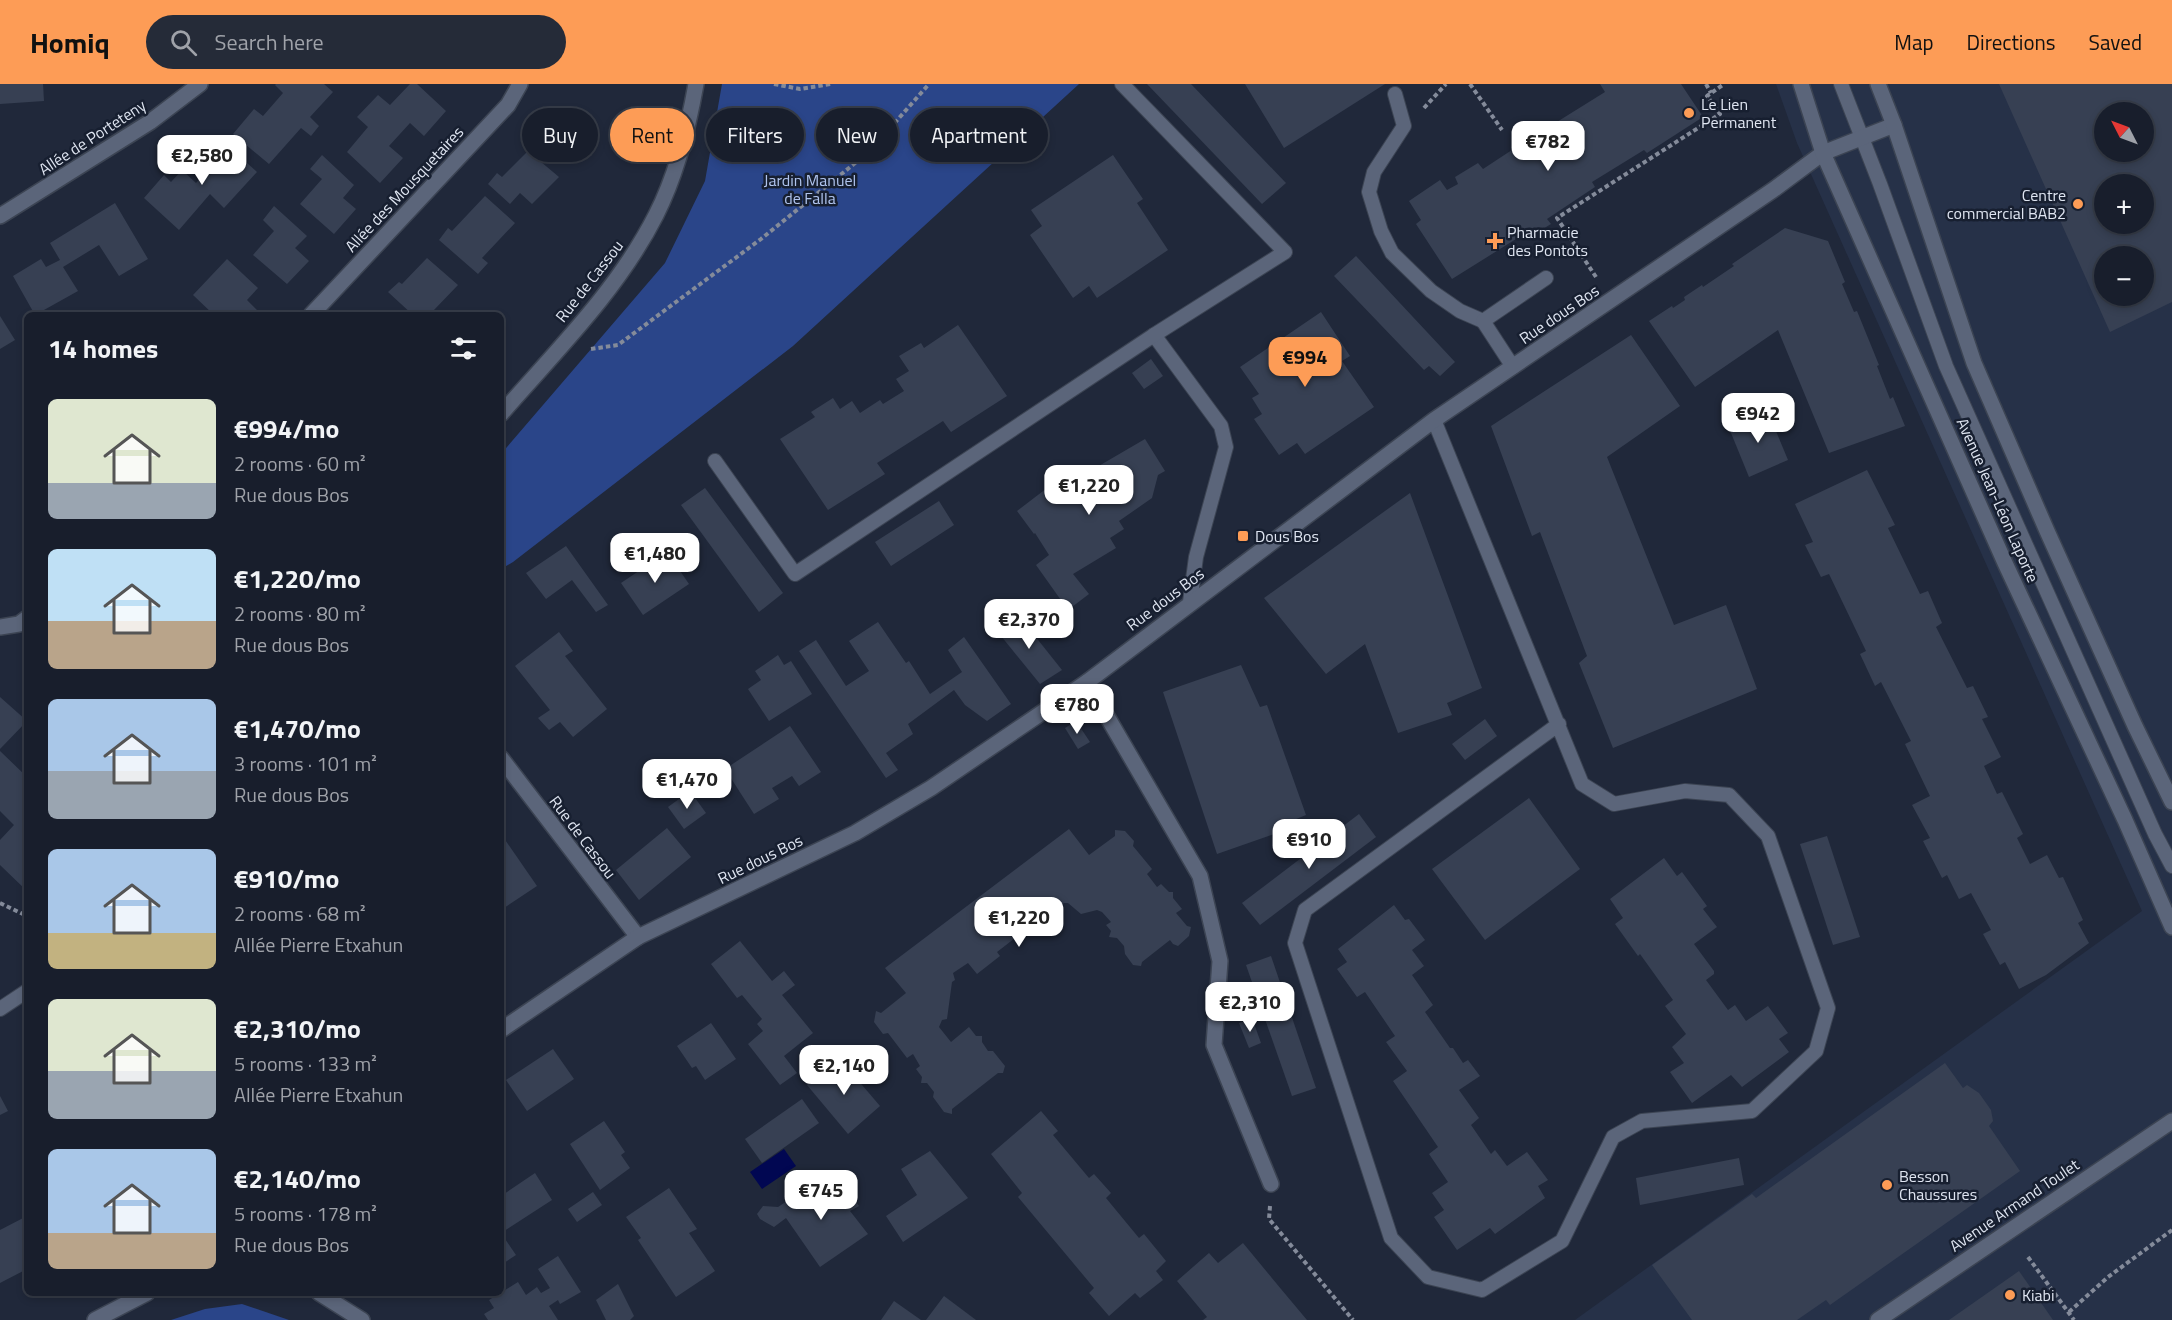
<!DOCTYPE html>
<html lang="en">
<head>
<meta charset="utf-8">
<style>
  :root { --surface:#181e2c; --page:#252b38; --text:#f1f3f6; --muted:#9fa2a9; --line:#363c48; --accent:#fd9c56 }
  body { margin:0; font-family:"Titillium Web",sans-serif; background:var(--page); color:var(--text); height:100vh; display:flex; flex-direction:column; font-size:22px; white-space:nowrap }
  * { box-sizing:border-box; margin:0 }
  p { font-size:20px; color:var(--muted) }
  .icon { flex:none; width:33px; height:33px; fill:none; stroke:currentColor; stroke-width:2; stroke-linecap:round; stroke-linejoin:round }
  .map { position:relative; flex:1; overflow:hidden }
  .panel { position:absolute; left:24px; top:228px; width:480px; height:984px; display:flex; flex-direction:column; background:var(--surface); border-radius:9px; box-shadow:0 3px 9px #0003,0 0 0 2px var(--line) }
  .panel>* { flex:none }
  .top-card { position:absolute; left:522px; top:24px; width:570px; height:54px; display:flex; gap:12px }
  .needle { width:39px; rotate:312deg }
  .fabs { position:absolute; left:2094px; top:18px; display:grid; gap:12px }
  .fabs a { display:grid; place-items:center; width:60px; height:60px; border-radius:50%; background:var(--surface); box-shadow:0 3px 9px #0003,0 0 0 2px var(--line); font-size:30px }
  .price { position:absolute; translate:-50% -51px; padding:0 14px; border-radius:12px; background:#fff; color:#222; font-size:20px; line-height:39px; filter:drop-shadow(0 2px 3px #0008) }
  .price::after { content:''; position:absolute; left:50%; top:36px; width:18px; height:14px; margin-left:-9px; background:inherit; clip-path:polygon(0 0,100% 0,50% 100%) }
  .price.selected { background:var(--accent); color:#111 }
  ul { padding:0; list-style:none }
  li { display:flex; align-items:center; gap:18px; height:150px; padding:0 24px }
  li span { display:grid; place-items:center; flex:none; width:168px; height:120px; border-radius:9px; color:#555 }
  li>.icon { margin-inline-start:auto }
  span .icon { width:72px; height:72px; fill:#fffc; stroke-width:1 }
  li b { font-size:26px }
  h2 { display:flex; justify-content:space-between; align-items:center; height:72px; padding:0 24px; font-size:26px }
  .chip { padding:0 21px; border-radius:27px; background:var(--surface); box-shadow:0 3px 9px #0003,0 0 0 2px var(--line); font-size:21px; line-height:54px }
  .chip.selected { background:var(--accent); color:#111 }
  header { display:flex; align-items:center; gap:36px; box-sizing:border-box; height:84px; padding:0 30px; background:var(--accent); color:#111 }
  header strong { font-size:28px }
  nav { display:flex; gap:33px; margin-inline-start:auto; font-size:21px }
  .search { width:420px; height:54px; background:var(--page); display:flex; align-items:center; gap:15px; box-sizing:border-box; padding:0 21px; border-radius:33px; color:var(--muted); font-size:22px }
  .map>svg:first-child { display:block }
  .built { fill:#263148; fill-rule:evenodd }
  .green { fill:#2a4589 }
  .water { fill:#010752 }
  .building { fill:#374053; fill-rule:evenodd }
  .lines { fill:none; stroke-linecap:round; stroke-linejoin:round }
  .service-casing { stroke:#3c4453; stroke-width:16 }
  .minor-casing { stroke:#3c4453; stroke-width:18 }
  .tertiary-casing { stroke:#3c4453; stroke-width:18 }
  .path { stroke:#848b9a; stroke-width:4; stroke-dasharray:4.5 3; stroke-linecap:butt }
  .service { stroke:#5b657a; stroke-width:14 }
  .minor { stroke:#5b657a; stroke-width:15 }
  .tertiary { stroke:#5b657a; stroke-width:15 }
  .poi-dot { fill:#fd9c56; stroke:#171f30; stroke-width:2 }
  .labels { text-anchor:middle; stroke-width:5; stroke-linejoin:round; paint-order:stroke }
  .poi-label { font-size:16px; fill:#dfe5f1; stroke:#171f30; text-anchor:start }
  .street-label { font-size:16px; fill:#dfe5f1; stroke:#171f30 }
  .park-label { font-size:16px; fill:#b0c4ee; stroke:#171f30 }
</style>
</head>
<body>
<header>
<strong>Homiq</strong>
<div class="search"><svg class="icon" aria-label="search" viewBox="0 0 24 24"><circle cx="10" cy="10" r="6"/><path d="M15 15l6 6"/></svg>Search here</div>
<nav><a>Map</a><a>Directions</a><a>Saved</a></nav>
</header>
<div class="map">
<svg width="2172" height="1236" viewBox="0 0 2172 1236">
  <rect width="100%" height="100%" fill="#20283a"/>
  <path class="built" d="M1776,0H2172V1236H1575L2142,827L1797,59ZM2104,28H2144V68H2104ZM2104,100H2144V140H2104ZM2104,172H2144V212H2104Z"/>
  <g class="green">
    <polygon points="722,0 1079,0 793,262 513,478 501,485 501,370 665,179 705,97"/>
    <polygon points="242,1220 289,1236 171,1236 205,1225"/>
  </g>
  <polygon class="water" points="784,1065 796,1082 762,1105 750,1088"/>
  <g class="building">
    <polygon points="0,0 43,0 44,17 0,20"/>
    <polygon points="276,0 324,0 333,8 310,33 319,42 311,52 301,44 269,80 233,50 254,25 263,32 283,9 275,1"/>
    <polygon points="410,0 417,0 446,27 424,52 410,39 389,62 403,74 380,99 347,68 368,43 357,33 378,11 390,21"/>
    <polygon points="1147,0 1191,0 1286,99 1262,120"/>
    <polygon points="1245,0 1385,0 1284,64"/>
    <polygon points="1600,0 1681,0 1703,33 1647,69 1644,66 1592,98 1595,103 1547,135 1551,140 1528,154 1524,150 1452,195 1416,140 1421,136 1409,117 1440,96 1447,106 1458,100 1455,93 1478,79 1483,85 1518,62 1514,55 1539,40 1544,46 1605,8"/>
    <path d="M1999,0H2172V218L2110,248ZM2104,28H2144V68H2104ZM2104,100H2144V140H2104ZM2104,172H2144V212H2104Z"/>
    <polygon points="221,56 257,88 224,124 210,110 179,146 144,114 164,91 171,98 182,86 196,99 207,86 200,80"/>
    <polygon points="528,67 559,93 532,120 520,109 510,120 488,100 497,89 502,93"/>
    <polygon points="322,71 354,101 343,114 356,125 334,150 300,120 322,95 310,85"/>
    <polygon points="1113,71 1143,115 1137,119 1168,166 1097,214 1089,202 1073,214 1030,151 1042,142 1031,126"/>
    <polygon points="485,112 515,139 482,174 488,179 478,190 439,156 448,144 452,147"/>
    <polygon points="115,119 148,175 119,192 99,161 63,183 78,207 35,231 13,192 41,175 46,183 60,176 50,159"/>
    <polygon points="274,122 307,152 295,164 309,177 287,200 253,171 274,147 263,136"/>
    <polygon points="1785,144 1828,157 1845,198 1842,200 1854,228 1857,227 1879,281 1877,282 1890,315 1893,313 1905,342 1829,369 1778,246 1695,303 1649,237 1672,222 1673,224 1685,216 1684,213 1702,201 1703,203 1734,182 1732,180"/>
    <polygon points="1356,172 1455,278 1440,292 1429,282 1424,286 1334,192"/>
    <polygon points="427,174 458,201 433,227 437,231 413,231 388,208 399,198 402,200"/>
    <polygon points="227,175 258,204 247,216 260,229 258,231 214,231 193,211"/>
    <polygon points="1321,228 1350,272 1342,277 1374,323 1305,370 1297,359 1279,371 1254,335 1262,330 1252,314 1259,310 1240,283"/>
    <polygon points="0,232 15,256 0,265"/>
    <polygon points="958,241 1007,312 951,348 943,337 877,379 885,390 828,426 780,355 815,333 811,328 833,314 840,325 852,317 860,329 880,316 883,320 904,307 896,295 909,287 899,272 921,259 924,264"/>
    <polygon points="1631,251 1680,322 1607,373 1674,541 1726,521 1757,605 1613,664 1579,579 1587,572 1540,448 1532,452 1491,342"/>
    <polygon points="1151,275 1163,292 1144,305 1132,289"/>
    <polygon points="1768,328 1788,376 1749,393 1729,344"/>
    <polygon points="1145,355 1165,387 1158,391 1152,414 1119,437 1124,445 1110,454 1116,464 1073,490 1089,510 1068,526 1036,481 1049,471 1035,449 1034,450 1017,427 1068,388 1073,397"/>
    <polygon points="1867,386 1895,441 1888,444 1920,510 1928,507 1942,539 1936,543 1967,604 1973,602 1988,633 1982,635 2001,673 1984,682 1997,710 2002,708 2023,750 2017,754 2030,780 2047,771 2059,794 2063,793 2083,836 2078,839 2089,859 2046,891 2019,905 2005,878 2000,881 1983,850 1991,846 1971,809 1959,815 1947,791 1942,794 1923,757 1930,754 1912,721 1930,712 1905,660 1911,657 1881,598 1875,602 1860,570 1866,567 1829,490 1821,493 1805,461 1813,458 1795,420"/>
    <polygon points="705,404 783,509 759,528 681,421"/>
    <polygon points="1410,409 1482,604 1447,619 1452,631 1398,649 1365,560 1326,590 1264,514"/>
    <polygon points="939,417 954,441 891,482 875,458"/>
    <polygon points="566,462 608,521 596,528 572,496 546,515 526,489"/>
    <polygon points="667,468 689,500 643,531 621,499"/>
    <polygon points="1019,532 1062,586 1040,600 997,547"/>
    <polygon points="878,538 906,579 909,577 930,610 962,588 948,566 964,553 1011,620 987,637 965,621 954,606 908,640 913,650 886,669 898,686 886,694 799,567 816,556 846,602 869,587 849,557"/>
    <polygon points="559,548 573,567 565,572 607,625 573,653 560,638 549,646 538,634 550,626 515,582"/>
    <polygon points="778,571 784,581 791,577 812,610 769,637 748,605 761,596 755,587"/>
    <polygon points="1241,581 1260,623 1267,621 1306,731 1272,745 1274,750 1217,770 1163,608"/>
    <polygon points="0,613 27,637 0,665"/>
    <polygon points="1485,635 1497,652 1465,676 1452,660"/>
    <polygon points="1076,637 1090,658 1078,665 1065,644"/>
    <polygon points="790,642 821,688 799,702 792,692 772,704 779,715 754,730 725,685"/>
    <polygon points="0,667 27,693 27,807 0,781 0,756 14,741 0,727"/>
    <polygon points="690,707 706,729 684,745 668,723"/>
    <polygon points="1529,714 1580,785 1485,856 1432,785"/>
    <polygon points="1359,730 1376,753 1260,841 1242,819"/>
    <polygon points="667,744 691,773 639,816 616,786"/>
    <polygon points="1069,745 1089,771 1115,752 1115,746 1125,747 1134,757 1133,762 1152,785 1147,790 1157,803 1161,800 1169,808 1173,808 1173,814 1182,825 1176,829 1187,842 1191,843 1189,852 1178,862 1173,860 1170,856 1142,878 1141,882 1133,881 1125,870 1124,862 1117,854 1109,853 1111,847 1106,841 1111,838 1102,828 1097,826 1081,830 1068,819 1064,819 1053,828 1055,830 1031,848 1028,844 997,868 1000,872 977,890 968,879 953,889 955,896 952,898 947,935 942,936 939,943 951,958 969,943 976,952 982,952 982,958 988,967 993,967 1005,982 1003,989 998,989 952,1025 952,1030 944,1028 933,1013 934,1008 927,999 921,999 922,993 916,985 920,982 913,970 907,974 888,949 883,950 874,938 876,927 881,929 906,909 885,884"/>
    <polygon points="501,750 537,802 501,826"/>
    <polygon points="1827,752 1860,853 1833,861 1800,760"/>
    <polygon points="1664,774 1677,792 1682,788 1707,822 1703,825 1717,843 1694,860 1714,887 1714,890 1706,896 1728,926 1735,921 1746,937 1768,922 1788,949 1779,955 1789,968 1742,1003 1731,991 1692,1019 1670,988 1684,979 1672,963 1686,950 1665,922 1673,916 1640,870 1638,872 1615,840 1623,834 1610,815"/>
    <polygon points="1394,821 1405,836 1409,835 1425,856 1412,866 1424,882 1412,891 1433,921 1425,928 1450,964 1453,964 1463,979 1468,976 1480,992 1459,1006 1479,1034 1471,1041 1491,1070 1495,1066 1507,1082 1527,1068 1548,1096 1538,1102 1545,1114 1495,1150 1490,1144 1457,1166 1434,1133 1444,1126 1432,1109 1448,1098 1429,1070 1438,1063 1393,997 1407,987 1386,958 1395,952 1365,908 1357,913 1337,885 1347,878 1338,865"/>
    <polygon points="740,857 772,897 784,887 795,901 782,911 813,949 784,972 797,989 780,1001 748,960 763,947 757,940 762,935 742,911 737,914 711,880"/>
    <polygon points="1271,872 1316,1004 1292,1012 1246,881"/>
    <polygon points="1252,934 1261,959 1249,964 1239,939"/>
    <polygon points="711,939 736,975 705,996 696,982 692,984 677,962"/>
    <polygon points="553,965 574,995 527,1027 506,996"/>
    <polygon points="839,974 880,1022 848,1050 807,1001"/>
    <polygon points="1945,979 1963,1004 1967,1001 1979,1009 1991,1026 1993,1037 1989,1042 2020,1087 1830,1221 1826,1216 1797,1236 1692,1236 1652,1181 1752,1110 1756,1114"/>
    <polygon points="0,1012 8,1027 0,1031"/>
    <polygon points="802,1015 819,1039 762,1079 745,1055"/>
    <polygon points="1041,1027 1058,1047 1053,1051 1089,1094 1094,1090 1111,1109 1106,1114 1139,1154 1144,1150 1166,1177 1156,1187 1163,1196 1140,1214 1135,1209 1109,1232 1089,1209 1094,1204 1018,1113 1022,1109 991,1070"/>
    <polygon points="604,1037 625,1068 621,1071 630,1084 600,1106 570,1060"/>
    <polygon points="930,1067 968,1114 903,1158 886,1132 917,1111 901,1085"/>
    <polygon points="1739,1074 1744,1101 1640,1121 1636,1094"/>
    <polygon points="535,1089 552,1116 501,1149 516,1171 501,1181 501,1112"/>
    <polygon points="826,1098 845,1102 859,1122 850,1127 868,1150 820,1183 786,1134 774,1143 760,1135 757,1130 763,1122 778,1123 787,1117 792,1125"/>
    <polygon points="669,1104 697,1145 689,1149 715,1187 676,1213 638,1156 641,1154 626,1133"/>
    <polygon points="593,1108 602,1121 577,1138 568,1125"/>
    <polygon points="27,1132 27,1185 0,1199 0,1146"/>
    <polygon points="1243,1159 1281,1205 1307,1236 1203,1236 1207,1233 1177,1197 1209,1169 1218,1179"/>
    <polygon points="558,1172 581,1208 560,1220 558,1216 549,1222 558,1236 488,1236 484,1230 494,1224 489,1216 518,1198 526,1211 537,1203 541,1209 550,1204 538,1185"/>
    <polygon points="2019,1187 2053,1236 1949,1236"/>
    <polygon points="618,1200 634,1232 630,1236 606,1236 596,1216"/>
    <polygon points="944,1212 976,1236 926,1236"/>
    <polygon points="894,1217 921,1236 881,1236"/>
  </g>
  <g class="lines">
    <defs>
      <g id="service">
        <polyline points="1841,0 1880,100 1946,282 2155,750 2172,782"/>
        <polyline points="1395,10 1404,42 1374,88 1369,108 1381,147 1392,169 1431,207 1460,227 1483,237"/>
        <polyline points="1154,251 1221,342 1226,363 1196,473 1190,518"/>
        <polyline points="1513,283 1483,237 1546,194"/>
        <polyline points="1434,336 1582,700 1614,720 1685,707 1729,711 1768,752 1828,924 1816,967 1752,1027 1642,1037 1613,1053 1562,1157 1482,1206 1428,1193 1391,1154 1295,859 1305,826 1559,640"/>
        <polyline points="715,377 795,490 1154,251 1285,168 1122,0"/>
        <polyline points="0,925 27,907"/>
      </g>
      <g id="minor">
        <polyline points="0,132 150,38 200,0"/>
        <polyline points="311,231 508,21 520,0"/>
        <path d="M501,330C556,267 618,206 656,131C677,90 688,45 696,0"/>
        <polyline points="0,543 19,540 27,534"/>
        <polyline points="1087,598 1200,792 1220,877 1214,961 1271,1100"/>
        <polyline points="501,674 638,853"/>
        <polyline points="501,946 638,853 855,749 931,704 1087,598 1434,336 1773,106 1823,69 1894,41"/>
        <polyline points="319,1209 362,1236"/>
        <polyline points="95,1236 147,1209"/>
        <polyline points="1878,1236 2172,1037"/>
      </g>
      <g id="tertiary">
        <polyline points="1801,0 1823,69 2005,479 2125,736 2172,843"/>
        <polyline points="1878,0 1894,41 1974,279 2047,447 2135,642 2172,718"/>
      </g>
    </defs>
    <use href="#service" class="service-casing"/>
    <use href="#minor" class="minor-casing"/>
    <use href="#tertiary" class="tertiary-casing"/>
    <g class="path">
      <polyline points="774,0 800,5 831,0"/>
      <polyline points="1470,0 1502,46"/>
      <polyline points="1706,0 1711,9"/>
      <polyline points="1424,24 1446,0"/>
      <polyline points="1596,193 1557,134 1720,30 1707,12 1724,0"/>
      <polyline points="591,265 618,261 761,155 870,67 929,0"/>
      <polyline points="0,819 27,832"/>
      <polyline points="1270,1122 1269,1135 1353,1236"/>
      <polyline points="2028,1173 2074,1236"/>
      <polyline points="2069,1228 2108,1193 2172,1146"/>
    </g>
    <use href="#service" class="service"/>
    <use href="#minor" class="minor"/>
    <use href="#tertiary" class="tertiary"/>
  </g>
  <g class="poi-dot">
    <circle cx="1689" cy="29" r="6"/>
    <circle cx="2078" cy="120" r="6"/>
    <path d="M1492 148h6v6h6v6h-6v6h-6v-6h-6v-6h6z"/>
    <rect x="1237" y="446" width="12" height="12" rx="3"/>
    <circle cx="1887" cy="1101" r="6"/>
    <circle cx="2010" cy="1211" r="6"/>
  </g>
  <g class="labels">
    <g class="poi-label">
      <text x="1701" y="26">Le Lien<tspan x="1701" dy="18">Permanent</tspan></text>
      <text x="2066" y="117" text-anchor="end">Centre<tspan x="2066" dy="18">commercial BAB2</tspan></text>
      <text x="1507" y="154">Pharmacie<tspan x="1507" dy="18">des Pontots</tspan></text>
      <text x="1255" y="458">Dous Bos</text>
      <text x="1899" y="1098">Besson<tspan x="1899" dy="18">Chaussures</tspan></text>
      <text x="2022" y="1217">Kiabi</text>
    </g>
    <g class="street-label">
      <text transform="translate(92 53) rotate(-33)" y="6">Allée de Porteteny</text>
      <text transform="translate(404 105) rotate(-47)" y="6">Allée des Mousquetaires</text>
      <text transform="translate(589 197) rotate(-52)" y="6">Rue de Cassou</text>
      <text transform="translate(1559 230) rotate(-34)" y="6">Rue dous Bos</text>
      <text transform="translate(1998 416) rotate(66)" y="6">Avenue Jean-Léon Laporte</text>
      <text transform="translate(1165 515) rotate(-37)" y="6">Rue dous Bos</text>
      <text transform="translate(583 753) rotate(53)" y="6">Rue de Cassou</text>
      <text transform="translate(760 775) rotate(-26)" y="6">Rue dous Bos</text>
      <text transform="translate(2014 1121) rotate(-34)" y="6">Avenue Armand Toulet</text>
    </g>
    <g class="park-label">
      <text x="810" y="102">Jardin Manuel<tspan x="810" dy="18">de Falla</tspan></text>
    </g>
  </g>
</svg>
<div class="fabs">
<a><svg class="needle" viewBox="-14 -14 28 28"><path d="M0-13l5 13h-10z" fill="#e53935"/><path d="M0 13l5-13h-10z" fill="#9fa2a9"/></svg></a>
<a>+</a>
<a>−</a>
</div>
<b class="price" style="left:1548px;top:88px">€782</b>
<b class="price" style="left:202px;top:102px">€2,580</b>
<b class="price selected" style="left:1305px;top:304px">€994</b>
<b class="price" style="left:1758px;top:360px">€942</b>
<b class="price" style="left:1089px;top:432px">€1,220</b>
<b class="price" style="left:655px;top:500px">€1,480</b>
<b class="price" style="left:1029px;top:566px">€2,370</b>
<b class="price" style="left:1077px;top:651px">€780</b>
<b class="price" style="left:687px;top:726px">€1,470</b>
<b class="price" style="left:1309px;top:786px">€910</b>
<b class="price" style="left:1019px;top:864px">€1,220</b>
<b class="price" style="left:1250px;top:949px">€2,310</b>
<b class="price" style="left:844px;top:1012px">€2,140</b>
<b class="price" style="left:821px;top:1137px">€745</b>
<div class="top-card">
<a class="chip">Buy</a>
<a class="chip selected">Rent</a>
<a class="chip">Filters</a>
<a class="chip">New</a>
<a class="chip">Apartment</a>
</div>
<section class="panel">
<h2>14 homes<svg class="icon" aria-label="filters" viewBox="0 0 24 24"><path d="M4 7h16M4 17h16"/><circle cx="9" cy="7" r="2"/><circle cx="15" cy="17" r="2"/></svg></h2>
<ul>
<li><span style="background:linear-gradient(#dfe7d0 70%,#9aa5b1 0)"><svg class="icon" aria-label="home" viewBox="0 0 24 24"><path d="M3 11l9-7 9 7M6 9v11h12V9"/></svg></span><div><b>€994/mo</b><p>2 rooms · 60 m²</p><p>Rue dous Bos</p></div></li>
<li><span style="background:linear-gradient(#bfe0f5 60%,#b9a48a 0)"><svg class="icon" aria-label="home" viewBox="0 0 24 24"><path d="M3 11l9-7 9 7M6 9v11h12V9"/></svg></span><div><b>€1,220/mo</b><p>2 rooms · 80 m²</p><p>Rue dous Bos</p></div></li>
<li><span style="background:linear-gradient(#a9c7e8 60%,#9aa5b1 0)"><svg class="icon" aria-label="home" viewBox="0 0 24 24"><path d="M3 11l9-7 9 7M6 9v11h12V9"/></svg></span><div><b>€1,470/mo</b><p>3 rooms · 101 m²</p><p>Rue dous Bos</p></div></li>
<li><span style="background:linear-gradient(#a9c7e8 70%,#c2b280 0)"><svg class="icon" aria-label="home" viewBox="0 0 24 24"><path d="M3 11l9-7 9 7M6 9v11h12V9"/></svg></span><div><b>€910/mo</b><p>2 rooms · 68 m²</p><p>Allée Pierre Etxahun</p></div></li>
<li><span style="background:linear-gradient(#dfe7d0 60%,#9aa5b1 0)"><svg class="icon" aria-label="home" viewBox="0 0 24 24"><path d="M3 11l9-7 9 7M6 9v11h12V9"/></svg></span><div><b>€2,310/mo</b><p>5 rooms · 133 m²</p><p>Allée Pierre Etxahun</p></div></li>
<li><span style="background:linear-gradient(#a9c7e8 70%,#b9a48a 0)"><svg class="icon" aria-label="home" viewBox="0 0 24 24"><path d="M3 11l9-7 9 7M6 9v11h12V9"/></svg></span><div><b>€2,140/mo</b><p>5 rooms · 178 m²</p><p>Rue dous Bos</p></div></li>
</ul>
</section>
</div>
</body>
</html>
